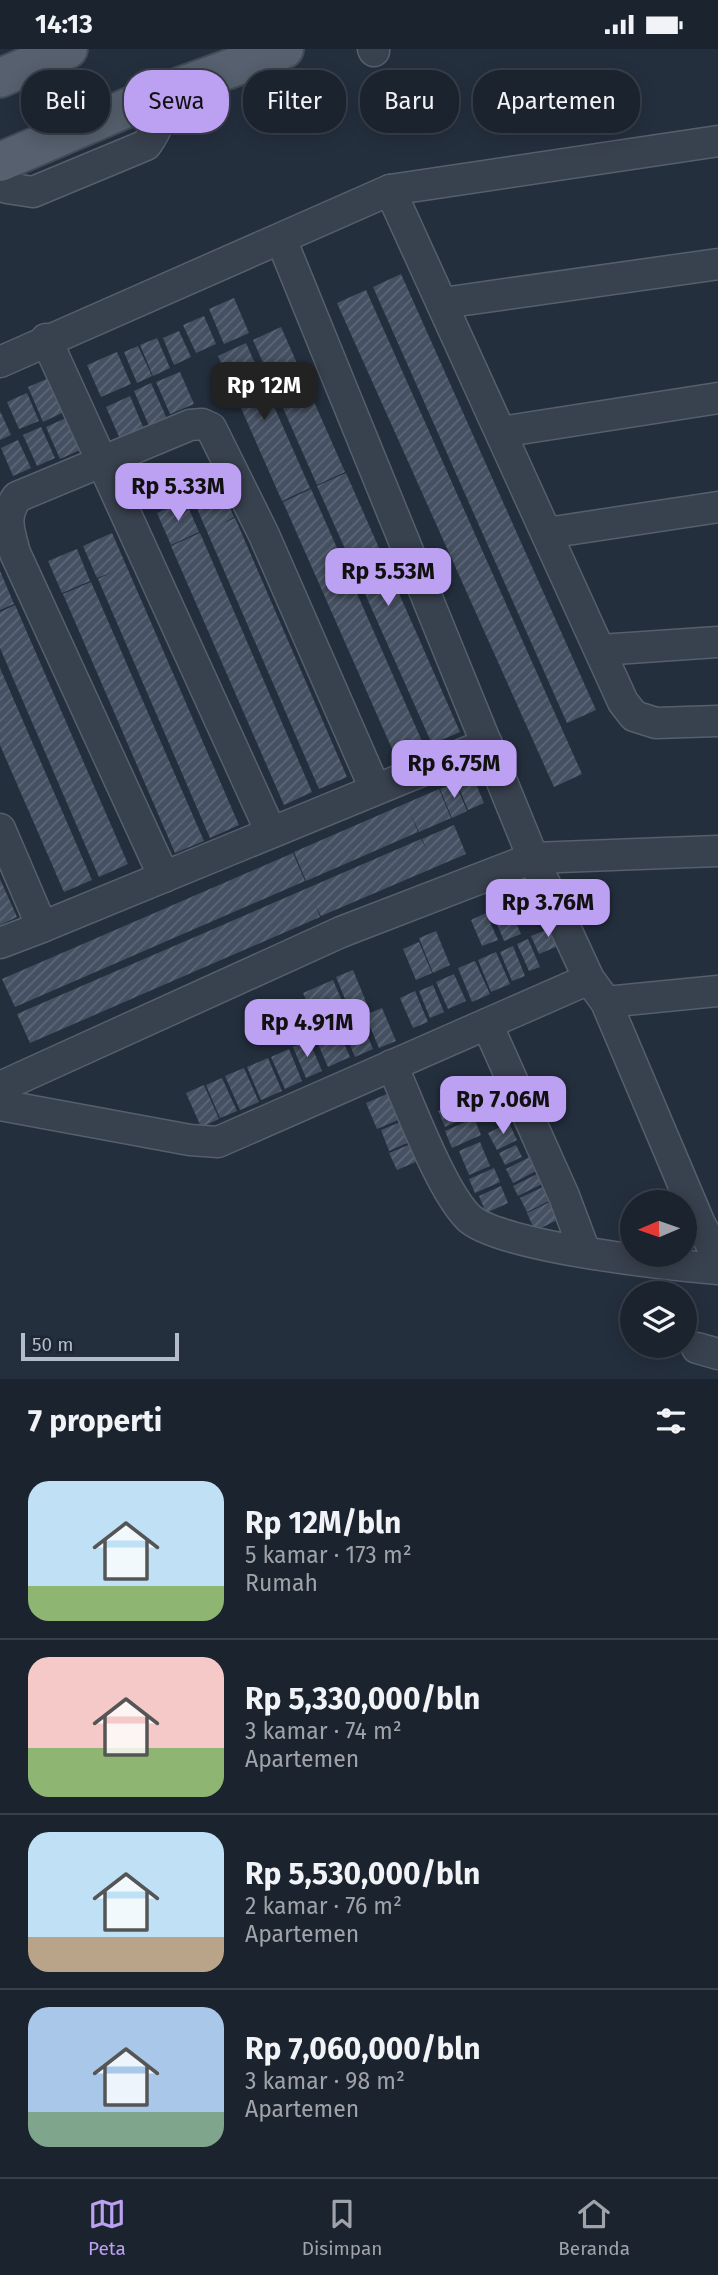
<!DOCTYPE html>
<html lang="id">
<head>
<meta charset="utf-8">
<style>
  :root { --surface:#1b232e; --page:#282f3a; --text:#f1f3f6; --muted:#a0a4aa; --line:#39404a; --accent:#bca0f2 }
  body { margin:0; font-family:"Fira Sans",sans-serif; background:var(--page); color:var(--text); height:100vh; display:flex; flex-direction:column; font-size:26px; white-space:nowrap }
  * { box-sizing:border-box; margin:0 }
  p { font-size:23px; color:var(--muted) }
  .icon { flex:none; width:38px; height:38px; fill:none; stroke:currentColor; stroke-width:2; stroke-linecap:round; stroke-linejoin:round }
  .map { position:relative; height:1330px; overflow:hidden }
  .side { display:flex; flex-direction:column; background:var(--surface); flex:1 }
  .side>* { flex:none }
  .hud { position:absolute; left:21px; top:21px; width:677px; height:63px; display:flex; gap:14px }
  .needle { width:46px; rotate:268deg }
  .controls { position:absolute; left:620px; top:1141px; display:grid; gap:14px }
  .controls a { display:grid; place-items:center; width:77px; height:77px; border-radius:50%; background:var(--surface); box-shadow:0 4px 18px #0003,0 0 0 2px var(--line); font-size:35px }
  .scale { position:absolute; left:21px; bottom:18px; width:158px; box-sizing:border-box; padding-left:7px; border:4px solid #b4bcc9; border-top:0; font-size:19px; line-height:24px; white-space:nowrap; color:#b4bcc9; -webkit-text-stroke:5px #1d2633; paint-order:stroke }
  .price { position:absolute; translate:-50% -60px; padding:0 16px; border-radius:14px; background:var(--accent); color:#111; font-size:23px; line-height:46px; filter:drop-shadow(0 2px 4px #0008) }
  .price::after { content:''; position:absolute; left:50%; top:42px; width:21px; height:16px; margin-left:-10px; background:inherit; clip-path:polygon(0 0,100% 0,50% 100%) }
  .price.on { background:#222; color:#fff }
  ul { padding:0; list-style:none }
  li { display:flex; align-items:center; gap:21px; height:175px; padding:0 28px }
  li+li { border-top:2px solid var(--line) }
  li span { display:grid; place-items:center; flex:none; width:196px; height:140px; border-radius:21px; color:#555 }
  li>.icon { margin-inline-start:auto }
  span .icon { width:84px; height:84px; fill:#fffc; stroke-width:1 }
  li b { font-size:30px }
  h2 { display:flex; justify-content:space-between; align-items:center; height:84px; padding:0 28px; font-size:30px }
  .pill { padding:0 24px; border-radius:28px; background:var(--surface); box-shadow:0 4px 18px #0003,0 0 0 2px var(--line); font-size:24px; line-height:63px }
  .pill.on { background:var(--accent); color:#111 }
  .status { display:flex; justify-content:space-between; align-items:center; height:49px; padding:0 35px; background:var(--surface); direction:ltr }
  .status svg { height:19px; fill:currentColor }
  .tab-bar { display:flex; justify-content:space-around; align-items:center; height:98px; border-top:2px solid var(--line); background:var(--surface); font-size:19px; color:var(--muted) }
  .tab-bar a { display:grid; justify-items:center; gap:4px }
  .tab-bar .on { color:var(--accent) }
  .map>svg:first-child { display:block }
  .building { fill:url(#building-hatch) }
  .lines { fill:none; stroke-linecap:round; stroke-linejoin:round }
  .minor-casing { stroke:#565f6c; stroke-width:33 }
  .major-casing { stroke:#414a57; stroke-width:42 }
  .minor { stroke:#38414e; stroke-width:30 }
  .major { stroke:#56606e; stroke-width:38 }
</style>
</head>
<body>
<div class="status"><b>14:13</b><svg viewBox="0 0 49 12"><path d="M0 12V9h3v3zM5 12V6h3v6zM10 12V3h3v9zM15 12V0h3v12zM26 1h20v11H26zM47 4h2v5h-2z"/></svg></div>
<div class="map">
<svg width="718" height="1330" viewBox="0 0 718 1330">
  <defs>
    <pattern id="building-hatch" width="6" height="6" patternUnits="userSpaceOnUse" patternTransform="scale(1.75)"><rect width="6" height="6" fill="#455162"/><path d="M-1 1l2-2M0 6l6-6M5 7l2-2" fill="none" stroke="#5d6877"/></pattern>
  </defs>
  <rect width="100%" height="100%" fill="#242f3e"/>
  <g class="building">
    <polygon points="401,225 596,661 567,674 373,238"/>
    <polygon points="366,241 582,725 554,738 337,254"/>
    <polygon points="234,249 249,284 224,295 209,260"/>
    <polygon points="204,267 216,295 196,304 183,276"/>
    <polygon points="281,278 345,423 317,436 253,291"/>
    <polygon points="179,282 191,308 174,316 163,289"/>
    <polygon points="157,289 170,319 153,327 140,296"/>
    <polygon points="246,294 310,439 282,452 218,307"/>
    <polygon points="138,297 152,327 137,334 124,303"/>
    <polygon points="117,303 131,335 101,348 87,316"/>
    <polygon points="180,323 194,355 170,365 156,333"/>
    <polygon points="49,329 64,363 43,373 28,338"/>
    <polygon points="151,334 168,372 150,379 134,342"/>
    <polygon points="27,344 39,372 19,380 7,353"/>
    <polygon points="130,347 144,380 120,390 106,358"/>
    <polygon points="0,362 11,386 0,391"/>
    <polygon points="66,369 80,401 60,410 46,378"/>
    <polygon points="41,378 55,409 37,417 23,386"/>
    <polygon points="18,391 31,419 13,427 1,399"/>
    <polygon points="346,424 460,683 432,695 317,437"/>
    <polygon points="220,436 234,468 221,475 235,469 347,728 319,740 192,448"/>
    <polygon points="311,440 425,699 397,711 283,453"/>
    <polygon points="185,451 199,483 171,496 157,464"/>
    <polygon points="112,484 239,776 210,789 98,530 112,523 97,529 83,497"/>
    <polygon points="200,484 312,743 284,756 171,497"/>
    <polygon points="77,500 90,532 62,544 48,512"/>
    <polygon points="0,522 14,555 0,561"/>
    <polygon points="91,533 204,792 175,804 63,545"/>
    <polygon points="15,556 128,815 99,828 0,599 0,563"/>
    <polygon points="0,619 92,831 64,843 0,696"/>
    <polygon points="472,726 484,754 468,761 456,732"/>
    <polygon points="455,733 467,762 452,769 440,740"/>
    <polygon points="439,740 451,769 419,783 409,761 418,783 306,832 294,803"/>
    <polygon points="454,776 466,805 321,867 316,857 320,868 30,994 17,965 421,790 427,801 422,790"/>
    <polygon points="293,804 305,832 15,958 2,930"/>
    <polygon points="0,830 17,868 0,876"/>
    <polygon points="506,851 521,885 504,892 490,858"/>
    <polygon points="486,864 498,891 482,897 471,871"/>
    <polygon points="558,876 565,894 539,905 531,887"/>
    <polygon points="436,882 450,916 433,924 419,889"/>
    <polygon points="528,890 540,918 529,922 517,895"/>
    <polygon points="419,893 432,924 416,931 403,900"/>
    <polygon points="513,897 525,927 512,932 500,903"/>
    <polygon points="496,903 510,935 491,943 478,911"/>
    <polygon points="475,912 490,945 472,953 458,919"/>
    <polygon points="353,921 369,960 352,967 336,928"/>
    <polygon points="454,925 466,952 448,960 436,933"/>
    <polygon points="333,931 348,966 318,979 303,944"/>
    <polygon points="433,936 444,963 430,969 419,942"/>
    <polygon points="415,942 428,973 413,979 400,949"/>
    <polygon points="382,959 396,992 379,999 365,966"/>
    <polygon points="360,969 373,1000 355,1008 342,977"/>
    <polygon points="337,978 350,1008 328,1018 315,988"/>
    <polygon points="309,991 322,1022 306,1029 293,998"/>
    <polygon points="289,1000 302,1032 285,1040 271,1008"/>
    <polygon points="268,1009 282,1042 261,1051 247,1018"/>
    <polygon points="244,1019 259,1053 240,1061 225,1027"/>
    <polygon points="222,1029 237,1062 220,1069 206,1036"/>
    <polygon points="204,1036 219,1070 201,1078 186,1044"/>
    <polygon points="387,1045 398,1071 377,1080 366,1054"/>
    <polygon points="469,1049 475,1065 445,1078 438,1062"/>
    <polygon points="474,1069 481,1086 452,1099 445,1082"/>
    <polygon points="408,1070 416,1090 389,1102 381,1081"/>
    <polygon points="509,1074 517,1091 497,1101 488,1084"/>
    <polygon points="418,1092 425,1109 397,1121 389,1104"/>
    <polygon points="480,1093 490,1117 469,1126 459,1102"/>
    <polygon points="516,1096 522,1108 505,1116 499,1104"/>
    <polygon points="530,1108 536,1122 513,1134 506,1120"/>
    <polygon points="494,1119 500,1133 475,1144 469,1130"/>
    <polygon points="541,1123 546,1133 518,1147 513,1137"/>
    <polygon points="501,1137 508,1154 486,1164 479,1147"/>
    <polygon points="545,1137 551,1151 527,1163 520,1149"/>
    <polygon points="552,1152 561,1169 535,1182 527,1164"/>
  </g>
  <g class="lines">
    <defs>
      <g id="minor">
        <polyline points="373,0 374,2"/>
        <path d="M0,127L7,139L33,143L146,96C159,78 162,67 160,45"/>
        <polyline points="390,141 623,653 634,667 656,674 718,672"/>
        <polyline points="281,190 533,809 589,930 606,953 700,1175 718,1208"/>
        <polyline points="443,254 718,215"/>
        <polyline points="46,290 270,781"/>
        <polyline points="0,313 390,141 718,92"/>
        <polyline points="501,383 718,349"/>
        <polyline points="547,484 718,458"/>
        <polyline points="600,601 718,593"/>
        <polyline points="0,780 42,878 487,695"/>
        <path d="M164,828L15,504C9,481 3,468 17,448L190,376L202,375L211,379L264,486L375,740"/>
        <polyline points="0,894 42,878"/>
        <polyline points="606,953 718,942"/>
        <polyline points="487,975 564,1147 585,1203"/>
        <path d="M392,1016C409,1054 441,1142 469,1169C500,1198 670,1216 718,1220"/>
        <polyline points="0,1038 341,883 533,809 718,802"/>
        <polyline points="0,1056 190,1091 218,1093 589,930"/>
        <polyline points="697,1299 718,1305"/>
      </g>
      <g id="major">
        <polyline points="0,29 68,0"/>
        <polyline points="0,113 160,45 284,0"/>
      </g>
    </defs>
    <use href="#minor" class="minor-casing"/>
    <use href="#major" class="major-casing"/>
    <use href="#minor" class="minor"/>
    <use href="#major" class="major"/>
  </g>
</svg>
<div class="controls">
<a><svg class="needle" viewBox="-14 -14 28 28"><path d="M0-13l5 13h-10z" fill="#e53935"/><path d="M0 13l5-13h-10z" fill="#a0a4aa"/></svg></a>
<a><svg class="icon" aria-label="layers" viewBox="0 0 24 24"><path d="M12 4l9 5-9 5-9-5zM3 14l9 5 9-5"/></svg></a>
</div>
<div class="scale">50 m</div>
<b class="price on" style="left:264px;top:373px">Rp 12M</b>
<b class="price" style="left:178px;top:474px">Rp 5.33M</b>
<b class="price" style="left:388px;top:559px">Rp 5.53M</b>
<b class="price" style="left:454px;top:751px">Rp 6.75M</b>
<b class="price" style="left:548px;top:890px">Rp 3.76M</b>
<b class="price" style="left:307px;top:1010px">Rp 4.91M</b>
<b class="price" style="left:503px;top:1087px">Rp 7.06M</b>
<div class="hud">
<a class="pill">Beli</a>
<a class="pill on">Sewa</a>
<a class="pill">Filter</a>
<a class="pill">Baru</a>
<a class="pill">Apartemen</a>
</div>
</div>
<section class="side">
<h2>7 properti<svg class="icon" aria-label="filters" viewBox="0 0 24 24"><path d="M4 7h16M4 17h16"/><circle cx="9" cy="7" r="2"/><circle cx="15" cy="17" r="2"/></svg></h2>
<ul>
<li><span style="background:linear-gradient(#bfe0f5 75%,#8fb573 0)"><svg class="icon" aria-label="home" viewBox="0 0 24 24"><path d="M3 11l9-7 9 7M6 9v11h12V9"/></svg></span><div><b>Rp 12M/bln</b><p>5 kamar · 173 m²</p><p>Rumah</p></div></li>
<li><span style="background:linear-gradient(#f6c9c9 65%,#8fb573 0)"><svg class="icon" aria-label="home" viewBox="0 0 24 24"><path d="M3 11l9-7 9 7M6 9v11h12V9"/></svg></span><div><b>Rp 5,330,000/bln</b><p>3 kamar · 74 m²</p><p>Apartemen</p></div></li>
<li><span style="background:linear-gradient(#bfe0f5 75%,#b9a48a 0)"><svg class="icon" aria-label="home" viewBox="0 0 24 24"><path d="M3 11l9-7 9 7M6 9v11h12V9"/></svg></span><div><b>Rp 5,530,000/bln</b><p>2 kamar · 76 m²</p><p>Apartemen</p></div></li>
<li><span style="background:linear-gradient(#a9c7e8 75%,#7fa58c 0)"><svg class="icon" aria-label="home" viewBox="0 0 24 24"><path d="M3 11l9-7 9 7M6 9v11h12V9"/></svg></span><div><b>Rp 7,060,000/bln</b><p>3 kamar · 98 m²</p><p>Apartemen</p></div></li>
</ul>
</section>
<nav class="tab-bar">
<a class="on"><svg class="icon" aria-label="map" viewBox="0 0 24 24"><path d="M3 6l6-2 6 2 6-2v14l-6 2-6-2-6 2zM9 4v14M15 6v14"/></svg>Peta</a>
<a><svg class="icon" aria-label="saved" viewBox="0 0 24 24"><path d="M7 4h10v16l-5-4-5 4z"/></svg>Disimpan</a>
<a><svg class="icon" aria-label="home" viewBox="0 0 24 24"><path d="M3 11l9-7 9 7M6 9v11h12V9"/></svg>Beranda</a>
</nav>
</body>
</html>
